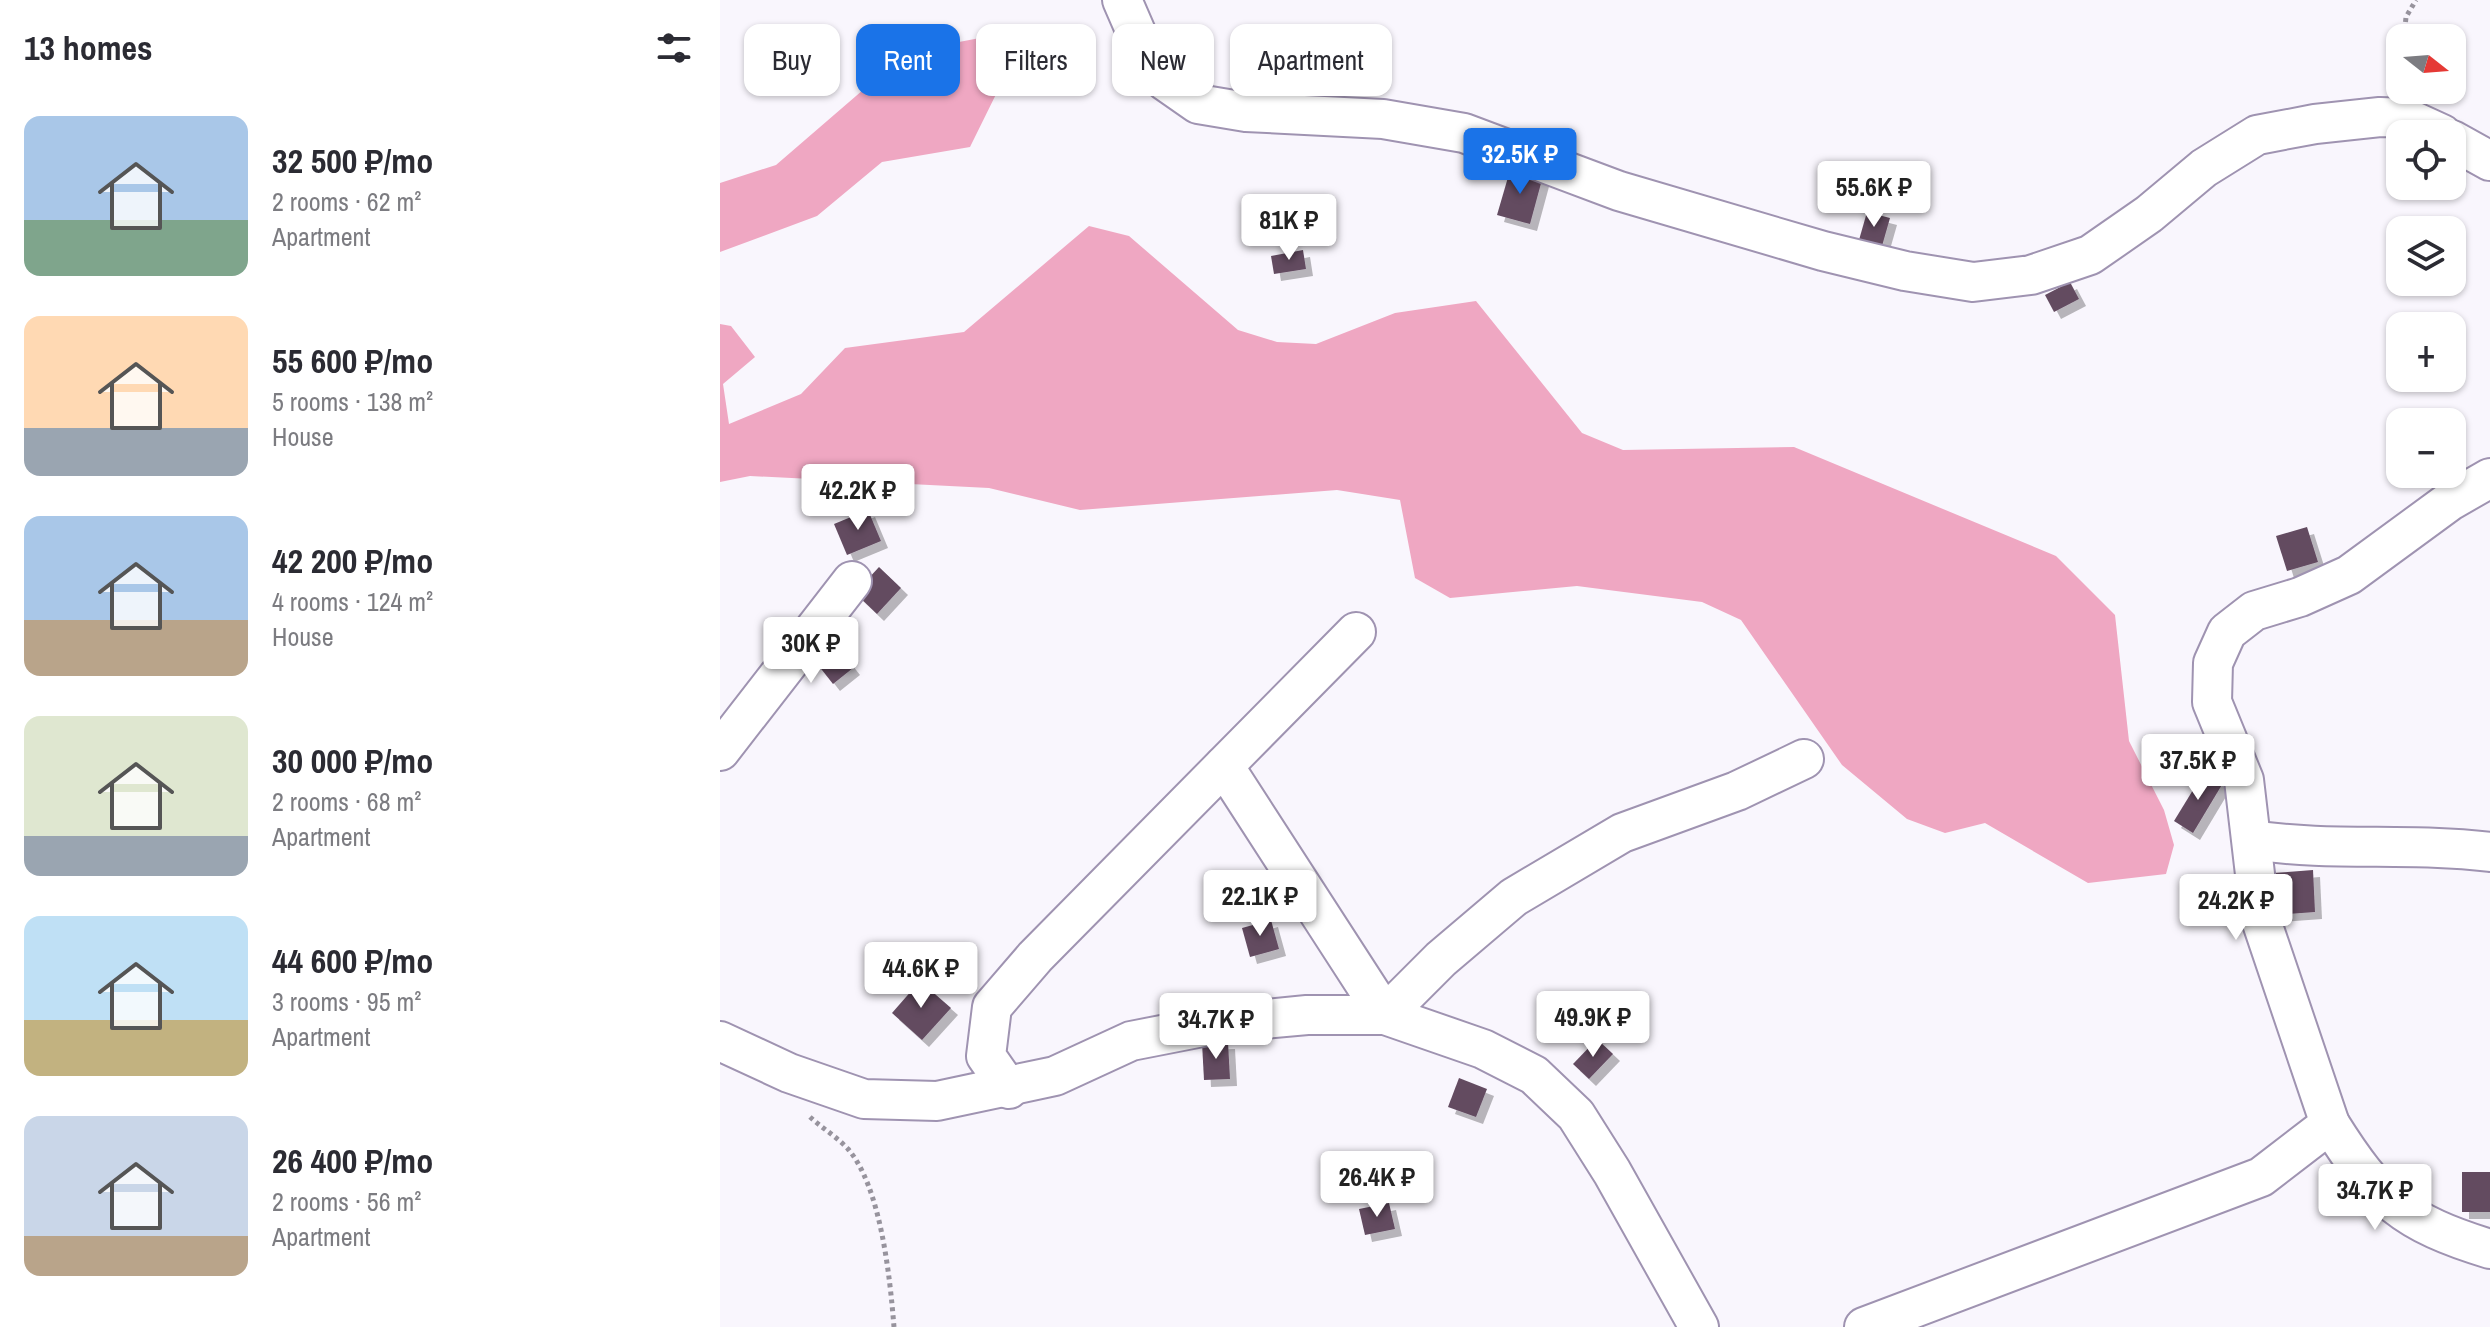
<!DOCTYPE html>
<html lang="en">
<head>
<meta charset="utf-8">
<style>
  :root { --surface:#fff; --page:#f7f7f7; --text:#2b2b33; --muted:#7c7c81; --accent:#1a73e8 }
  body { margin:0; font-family:"Archivo Narrow",sans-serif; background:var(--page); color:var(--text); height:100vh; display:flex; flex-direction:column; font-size:30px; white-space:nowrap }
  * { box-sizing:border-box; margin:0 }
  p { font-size:26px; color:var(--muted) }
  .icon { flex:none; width:44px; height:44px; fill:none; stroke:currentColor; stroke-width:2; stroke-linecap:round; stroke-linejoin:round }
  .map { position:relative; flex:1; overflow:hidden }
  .side { display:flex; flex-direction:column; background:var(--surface); width:720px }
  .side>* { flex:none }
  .banner { position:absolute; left:24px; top:24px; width:760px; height:72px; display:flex; gap:16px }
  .needle { width:52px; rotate:107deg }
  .fabs { position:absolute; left:1666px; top:24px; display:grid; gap:16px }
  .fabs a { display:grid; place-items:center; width:80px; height:80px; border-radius:16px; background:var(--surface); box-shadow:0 2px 6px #0004; font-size:40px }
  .price { position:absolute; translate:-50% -68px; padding:0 18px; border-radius:8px; background:#fff; color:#222; font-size:26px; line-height:52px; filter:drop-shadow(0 2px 4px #0008) }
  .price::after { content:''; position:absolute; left:50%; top:48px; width:24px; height:18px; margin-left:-12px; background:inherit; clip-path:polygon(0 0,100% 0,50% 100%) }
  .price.on { background:var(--accent); color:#fff }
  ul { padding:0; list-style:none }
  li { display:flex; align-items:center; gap:24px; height:200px; padding:0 24px }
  li span { display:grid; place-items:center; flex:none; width:224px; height:160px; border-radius:16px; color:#555 }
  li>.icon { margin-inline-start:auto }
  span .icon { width:96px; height:96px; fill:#fffc; stroke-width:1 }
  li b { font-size:34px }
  h2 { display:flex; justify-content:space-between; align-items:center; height:96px; padding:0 24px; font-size:34px }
  .pill { padding:0 28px; border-radius:16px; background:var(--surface); box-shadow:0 2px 6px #0004; font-size:28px; line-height:72px }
  .pill.on { background:var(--accent); color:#fff }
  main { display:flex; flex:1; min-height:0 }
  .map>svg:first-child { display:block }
  .forest { fill:#efa7c2 }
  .building { fill:#634b61; filter:url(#shadow) }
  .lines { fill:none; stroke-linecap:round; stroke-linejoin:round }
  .minor-casing { stroke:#9f93b1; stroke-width:42 }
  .path { stroke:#97939d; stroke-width:5; stroke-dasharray:4 4; stroke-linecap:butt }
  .minor { stroke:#fff; stroke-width:38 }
</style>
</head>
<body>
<main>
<section class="side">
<h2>13 homes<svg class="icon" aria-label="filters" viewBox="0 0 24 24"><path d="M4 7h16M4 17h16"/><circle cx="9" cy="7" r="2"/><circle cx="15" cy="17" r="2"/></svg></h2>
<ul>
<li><span style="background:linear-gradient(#a9c7e8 65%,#7fa58c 0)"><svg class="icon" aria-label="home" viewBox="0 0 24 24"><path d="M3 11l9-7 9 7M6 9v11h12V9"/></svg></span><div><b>32 500 ₽/mo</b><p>2 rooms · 62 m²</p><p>Apartment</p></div></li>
<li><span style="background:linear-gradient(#ffd9b3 70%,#9aa5b1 0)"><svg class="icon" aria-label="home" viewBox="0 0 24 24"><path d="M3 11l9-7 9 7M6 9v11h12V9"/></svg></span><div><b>55 600 ₽/mo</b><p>5 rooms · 138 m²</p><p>House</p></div></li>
<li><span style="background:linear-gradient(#a9c7e8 65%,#b9a48a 0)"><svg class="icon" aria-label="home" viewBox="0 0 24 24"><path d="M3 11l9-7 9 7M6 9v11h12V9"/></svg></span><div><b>42 200 ₽/mo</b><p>4 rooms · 124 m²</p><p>House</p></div></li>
<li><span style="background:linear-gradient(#dfe7d0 75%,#9aa5b1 0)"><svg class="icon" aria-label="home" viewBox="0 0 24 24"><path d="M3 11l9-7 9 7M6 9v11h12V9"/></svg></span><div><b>30 000 ₽/mo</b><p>2 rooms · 68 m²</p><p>Apartment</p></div></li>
<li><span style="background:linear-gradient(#bfe0f5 65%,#c2b280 0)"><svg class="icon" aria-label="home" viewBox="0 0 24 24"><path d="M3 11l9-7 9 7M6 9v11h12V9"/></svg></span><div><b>44 600 ₽/mo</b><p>3 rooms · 95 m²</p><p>Apartment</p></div></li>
<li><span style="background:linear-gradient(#c9d6e8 75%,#b9a48a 0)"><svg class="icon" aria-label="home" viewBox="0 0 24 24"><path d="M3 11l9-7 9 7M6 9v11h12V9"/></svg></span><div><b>26 400 ₽/mo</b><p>2 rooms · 56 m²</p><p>Apartment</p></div></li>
</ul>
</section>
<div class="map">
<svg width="1770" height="1327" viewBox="0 0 1770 1327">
  <defs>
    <filter id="shadow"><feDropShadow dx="7" dy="7" stdDeviation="0" flood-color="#0004"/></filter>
  </defs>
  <rect width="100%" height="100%" fill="#f9f6fd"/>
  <g class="forest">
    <polygon points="265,37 287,72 250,147 162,162 97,216 0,252 0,183 56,165 187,52"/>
    <polygon points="369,226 409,236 518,330 557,342 596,344 675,313 756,301 862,433 903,450 1074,447 1336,556 1395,615 1409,741 1444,810 1454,845 1446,874 1368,883 1265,823 1225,833 1187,819 1122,765 1021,620 982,602 857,586 730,598 695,578 680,500 617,490 360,510 269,488 30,476 0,482 0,324 11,326 35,357 3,384 9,424 81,394 125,348 244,332"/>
  </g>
  <g class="building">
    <polygon points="791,167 823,176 810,224 777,215"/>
    <polygon points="1147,212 1170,218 1162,246 1139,240"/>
    <polygon points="583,250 586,269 554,274 551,256"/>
    <polygon points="1350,282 1359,299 1334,312 1325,295"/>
    <polygon points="148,510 161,541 127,555 114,524"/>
    <polygon points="1587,527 1598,562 1567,571 1556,536"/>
    <polygon points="159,567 181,588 157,614 135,593"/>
    <polygon points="111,640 133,668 113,684 91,656"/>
    <polygon points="1484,772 1503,783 1473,833 1454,821"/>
    <polygon points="1593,870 1595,912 1556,915 1553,873"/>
    <polygon points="551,920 559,949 530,957 522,928"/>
    <polygon points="200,981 231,1008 202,1040 172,1013"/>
    <polygon points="877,1039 893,1054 869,1079 853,1064"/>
    <polygon points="508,1042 510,1079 484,1080 482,1043"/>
    <polygon points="739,1078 767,1089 756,1117 728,1107"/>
    <rect x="1742" y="1172" width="28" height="40"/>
    <polygon points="669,1203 675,1229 645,1235 639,1209"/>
  </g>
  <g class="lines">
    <defs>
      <g id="minor">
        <polyline points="402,0 422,46 445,81 478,104 526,112 663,119 744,133 899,191 1103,251 1185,271 1253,282 1311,275 1370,255 1429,214 1484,168 1537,135 1595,124 1660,117 1687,118 1722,134"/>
        <polyline points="1732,140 1770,161"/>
        <polyline points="0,751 132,581"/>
        <polyline points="504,766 665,1015 721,959 794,897 902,833 1017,791 1084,759"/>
        <path d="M1532,840C1611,852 1691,842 1770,852"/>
        <polyline points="0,1041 69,1073 144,1099 217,1101 335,1076 411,1041 503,1023 587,1015 665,1015 763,1049 814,1075 856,1115 892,1172 979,1327"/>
        <polyline points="289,1089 266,1056 272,1007 315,957 636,632"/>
        <path d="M1610,1124C1657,1199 1684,1223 1770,1249"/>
        <polyline points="1144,1327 1541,1177 1610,1124 1540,917 1524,780 1492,702 1493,663 1507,632 1534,611 1580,597 1629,575 1730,501 1770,478"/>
      </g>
    </defs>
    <use href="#minor" class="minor-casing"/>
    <g class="path">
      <polyline points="1684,38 1686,17 1696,0"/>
      <path d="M90,1117C102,1128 117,1137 128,1149C161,1187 170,1278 174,1327"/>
    </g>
    <use href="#minor" class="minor"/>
  </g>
</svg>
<div class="fabs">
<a><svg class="needle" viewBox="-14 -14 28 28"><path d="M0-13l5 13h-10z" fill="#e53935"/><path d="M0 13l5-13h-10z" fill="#7c7c81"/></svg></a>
<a><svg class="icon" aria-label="locate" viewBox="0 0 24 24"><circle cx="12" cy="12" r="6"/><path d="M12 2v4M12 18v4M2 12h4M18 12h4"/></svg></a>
<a><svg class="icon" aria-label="layers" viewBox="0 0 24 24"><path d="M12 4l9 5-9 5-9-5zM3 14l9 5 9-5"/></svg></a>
<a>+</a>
<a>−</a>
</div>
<b class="price on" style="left:800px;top:196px">32.5K ₽</b>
<b class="price" style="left:1154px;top:229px">55.6K ₽</b>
<b class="price" style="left:569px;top:262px">81K ₽</b>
<b class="price" style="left:138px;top:532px">42.2K ₽</b>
<b class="price" style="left:91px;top:685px">30K ₽</b>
<b class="price" style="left:1478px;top:802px">37.5K ₽</b>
<b class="price" style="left:540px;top:938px">22.1K ₽</b>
<b class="price" style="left:1516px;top:942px">24.2K ₽</b>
<b class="price" style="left:201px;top:1010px">44.6K ₽</b>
<b class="price" style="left:873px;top:1059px">49.9K ₽</b>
<b class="price" style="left:496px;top:1061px">34.7K ₽</b>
<b class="price" style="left:657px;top:1219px">26.4K ₽</b>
<b class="price" style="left:1655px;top:1232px">34.7K ₽</b>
<div class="banner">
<a class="pill">Buy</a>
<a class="pill on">Rent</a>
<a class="pill">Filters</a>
<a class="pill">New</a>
<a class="pill">Apartment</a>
</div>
</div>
</main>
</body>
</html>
